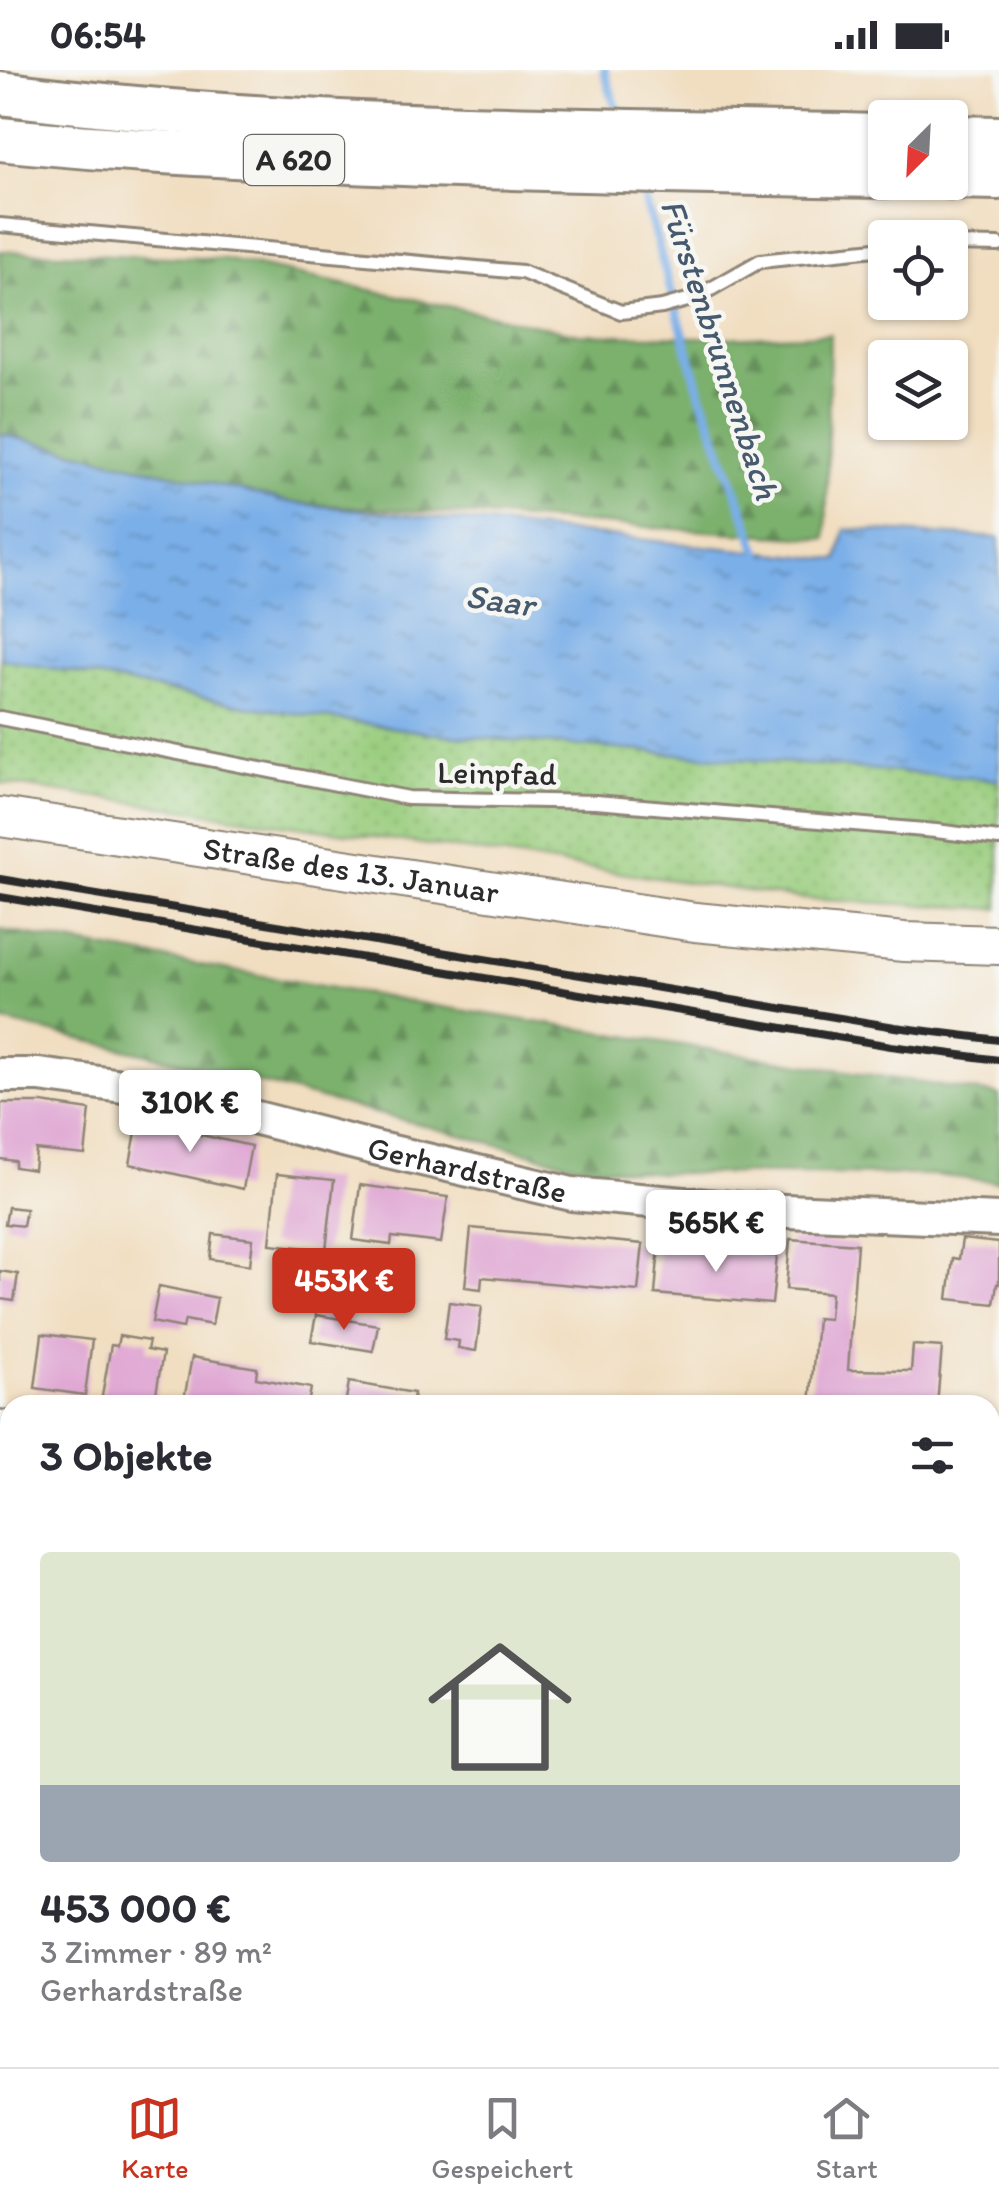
<!DOCTYPE html>
<html lang="de">
<head>
<meta charset="utf-8">
<style>
  :root { --surface:#fff; --page:#f7f7f7; --text:#2b2b33; --muted:#7c7c81; --line:#e1e1e2; --accent:#c8321e }
  body { margin:0; font-family:Itim,sans-serif; background:var(--page); color:var(--text); height:100vh; display:flex; flex-direction:column; font-size:38px; white-space:nowrap }
  * { box-sizing:border-box; margin:0 }
  p { font-size:32px; color:var(--muted) }
  .icon { flex:none; width:55px; height:55px; fill:none; stroke:currentColor; stroke-width:2; stroke-linecap:round; stroke-linejoin:round }
  .map { position:relative; flex:1; overflow:hidden }
  .sheet { position:absolute; left:0px; top:1325px; width:1000px; height:672px; display:flex; flex-direction:column; background:var(--surface); border-radius:30px 30px 0 0; box-shadow:0 2px 8px #0004 }
  .sheet>* { flex:none }
  .needle { width:65px; rotate:204deg }
  .controls { position:absolute; left:868px; top:30px; display:grid; gap:20px }
  .controls a { display:grid; place-items:center; width:100px; height:100px; border-radius:10px; background:var(--surface); box-shadow:0 2px 8px #0004; font-size:50px }
  .price { position:absolute; translate:-50% -85px; padding:0 22px; border-radius:10px; background:#fff; color:#222; font-size:32px; line-height:65px; filter:drop-shadow(0 2px 5px #0008) }
  .price::after { content:''; position:absolute; left:50%; top:60px; width:30px; height:22px; margin-left:-15px; background:inherit; clip-path:polygon(0 0,100% 0,50% 100%) }
  .price.current { background:var(--accent); color:#fff }
  ul { padding:0; list-style:none }
  li { display:grid; align-content:center; gap:20px; height:530px; padding:0 40px }
  li+li { border-top:2px solid var(--line) }
  li span { display:grid; place-items:center; height:310px; border-radius:10px; color:#555 }
  li>.icon { margin-inline-start:auto }
  span .icon { width:180px; height:180px; fill:#fffc; stroke-width:1 }
  li b { font-size:42px }
  h2 { display:flex; justify-content:space-between; align-items:center; height:120px; padding:0 40px; font-size:42px }
  .status { display:flex; justify-content:space-between; align-items:center; height:70px; padding:0 50px; background:var(--surface); direction:ltr }
  .status svg { height:28px; fill:currentColor }
  .menu { display:flex; justify-content:space-around; align-items:center; height:140px; border-top:2px solid var(--line); background:var(--surface); font-size:28px; color:var(--muted) }
  .menu a { display:grid; justify-items:center; gap:5px }
  .menu .current { color:var(--accent) }
  .map>svg:first-child { display:block }
  .grass { fill:url(#grass-dots); stroke:#627c54; stroke-width:2.5 }
  .forest { fill:url(#forest-firs); stroke:#536e4c; stroke-width:2.5 }
  .water { fill:url(#water-ripples); stroke:#526d8a; stroke-width:2.5 }
  .lines { fill:none; stroke-linecap:round; stroke-linejoin:round }
  .stream { stroke:#7aafe8; stroke-width:9 }
  .building { fill:#e0a9d4 }
  .lane-casing { stroke:#8e8476; stroke-width:18 }
  .street-casing { stroke:#8e8476; stroke-width:30 }
  .secondary-casing { stroke:#8e8476; stroke-width:38 }
  .primary-casing { stroke:#8e8476; stroke-width:42 }
  .highway-casing { stroke:#8e8476; stroke-width:48 }
  .lane { stroke:#fff; stroke-width:12 }
  .street { stroke:#fff; stroke-width:25 }
  .secondary { stroke:#fff; stroke-width:32 }
  .primary { stroke:#fff; stroke-width:38 }
  .highway { stroke:#fff; stroke-width:42 }
  .rail { stroke:#2b2b2b; stroke-width:8 }
  .labels { text-anchor:middle; stroke-width:9; stroke-linejoin:round; paint-order:stroke }
  .shield { fill:#f6f6f2; stroke:#686867; stroke-width:2.5 }
  .shield-label { font-size:30px; font-weight:bold; fill:#2b2b2b }
  .street-label { font-size:32px; fill:#2b2b2b; stroke:#f6f6f2 }
  .water-label { font-size:35px; font-style:italic; fill:#47596d; stroke:#f6f6f2 }
</style>
</head>
<body>
<div class="status"><b>06:54</b><svg viewBox="0 0 49 12"><path d="M0 12V9h3v3zM5 12V6h3v6zM10 12V3h3v9zM15 12V0h3v12zM26 1h20v11H26zM47 4h2v5h-2z"/></svg></div>
<div class="map">
<svg width="999" height="1997" viewBox="0 0 999 1997">
  <defs>
    <pattern id="grass-dots" width="8" height="8" patternUnits="userSpaceOnUse" patternTransform="scale(2.5)"><rect width="8" height="8" fill="#9acd7e"/><path d="M2 2h.1M6 6h.1" fill="none" stroke="#85b06d" stroke-width="1.8" stroke-linecap="round"/></pattern>
    <pattern id="forest-firs" width="22" height="20" patternUnits="userSpaceOnUse" patternTransform="scale(2.5)"><rect width="22" height="20" fill="#7bb06d"/><path d="M5 1l3.5 6h-7zM16 11l3.5 6h-7z" fill="#658f5a"/></pattern>
    <pattern id="water-ripples" width="26" height="14" patternUnits="userSpaceOnUse" patternTransform="scale(2.5)"><rect width="26" height="14" fill="#7aafe8"/><path d="M2 4q2-2 4 0t4 0M15 11q2-2 4 0t4 0" fill="none" stroke="#648fbc"/></pattern>
  </defs>
  <rect width="100%" height="100%" fill="#f6f6f2"/>
  <filter id="ink" filterUnits="userSpaceOnUse"><feTurbulence type="fractalNoise" baseFrequency=".01" numOctaves="2"/><feDisplacementMap in="SourceGraphic" scale="20" xChannelSelector="R" yChannelSelector="G"/><feConvolveMatrix kernelMatrix="1 2 1 2 8 2 1 2 1" color-interpolation-filters="sRGB"/></filter>
  <filter id="wash" filterUnits="userSpaceOnUse"><feTurbulence type="fractalNoise" baseFrequency=".0048" numOctaves="4" result="noise"/><feDisplacementMap in="SourceGraphic" scale="40" xChannelSelector="R" yChannelSelector="G"/><feGaussianBlur stdDeviation="2.25" result="paint"/><feColorMatrix in="noise" values="0 0 0 0 0 0 0 0 0 0 0 0 0 0 0 0 0 1.4 0 .05"/><feComposite in="paint" operator="in"/></filter>
  <g filter="url(#wash)">
    <rect width="100%" height="100%" fill="#f1dec1"/>
    <polygon class="grass" points="0,588 245,636 445,665 999,710 999,839 804,829 0,713"/>
    <g class="forest">
      <polygon points="0,181 224,189 579,264 727,268 830,264 826,469 293,433 0,364"/>
      <polygon points="0,860 448,938 999,1025 999,1112 933,1105 661,1103 576,1095 151,985 0,951"/>
      <polygon points="24,1988 227,1988 219,1997 17,1997"/>
    </g>
    <polygon class="water" points="0,364 293,433 838,490 845,459 999,468 999,710 445,665 245,636 0,588"/>
    <g class="lines">
      <g class="stream">
        <polyline points="604,0 620,50"/>
        <polyline points="640,112 699,319 762,492"/>
      </g>
    </g>
    <g id="blocks">
      <g class="building">
        <polygon points="1,1033 42,1033 90,1040 85,1085 36,1080 34,1100 15,1097 15,1091 0,1089"/>
        <polygon points="138,1051 251,1076 243,1119 130,1094"/>
        <polygon points="277,1104 334,1110 326,1180 270,1174"/>
        <polygon points="360,1115 448,1127 441,1173 392,1167 391,1175 353,1170"/>
        <polygon points="8,1137 26,1139 23,1156 5,1154"/>
        <polygon points="471,1158 643,1174 638,1221 482,1207 481,1219 465,1217"/>
        <polygon points="213,1164 253,1169 250,1195 210,1189"/>
        <polygon points="790,1169 857,1174 848,1300 911,1301 913,1275 942,1277 937,1335 810,1335 817,1248 829,1249 831,1223 786,1219"/>
        <polygon points="962,1169 999,1173 999,1214 997,1214 994,1234 948,1229 953,1188 959,1189"/>
        <polygon points="659,1176 777,1186 772,1234 655,1224"/>
        <polygon points="0,1201 18,1204 14,1231 0,1229"/>
        <polygon points="159,1216 217,1228 212,1255 185,1250 183,1258 152,1252"/>
        <polygon points="449,1232 482,1236 476,1281 458,1278 459,1271 444,1269"/>
        <polygon points="316,1245 378,1255 373,1281 311,1271"/>
        <polygon points="42,1264 92,1270 85,1325 35,1318"/>
        <polygon points="119,1266 149,1271 147,1280 163,1283 154,1335 102,1326 111,1275 117,1276"/>
        <polygon points="192,1287 257,1298 256,1308 311,1318 308,1335 183,1335"/>
        <polygon points="349,1312 414,1323 412,1335 345,1335"/>
        <rect x="990" y="1428" width="9" height="63"/>
        <polygon points="0,1521 10,1523 10,1598 0,1597"/>
        <polygon points="990,1542 999,1542 999,1606 990,1605"/>
        <polygon points="0,1723 10,1728 10,1756 0,1776"/>
        <polygon points="999,1763 999,1882 990,1882 990,1764"/>
        <polygon points="484,1988 789,1988 790,1997 485,1997"/>
      </g>
    </g>
  </g>
  <g filter="url(#ink)">
    <use href="#blocks" fill-opacity="0" stroke="#8e8476" stroke-width="2.5"/>
    <g class="lines">
      <defs>
        <g id="lane">
          <polyline points="0,155 522,202 621,242 662,237 695,228 760,191 885,178"/>
          <polyline points="950,174 999,175"/>
          <polyline points="0,648 408,728 596,732 936,761 999,769"/>
        </g>
        <g id="street">
          <polyline points="0,1353 10,1355"/>
          <polyline points="990,1669 999,1668"/>
        </g>
        <g id="secondary">
          <path id="s1" d="M0,1005H39L138,1018L375,1078L572,1124L740,1139L999,1150"/>
        </g>
        <g id="primary">
          <path id="s2" d="M0,747L695,852L904,872L999,875"/>
        </g>
        <g id="highway">
          <path d="M0,23C293,61 590,59 885,66"/>
          <polyline points="950,67 999,68"/>
          <path d="M0,69C95,79 191,84 287,89C486,99 686,103 885,106"/>
          <polyline points="950,107 999,108"/>
        </g>
      </defs>
      <use href="#lane" class="lane-casing"/>
      <use href="#street" class="street-casing"/>
      <use href="#secondary" class="secondary-casing"/>
      <use href="#primary" class="primary-casing"/>
      <use href="#highway" class="highway-casing"/>
      <use href="#lane" class="lane"/>
      <use href="#street" class="street"/>
      <use href="#secondary" class="secondary"/>
      <use href="#primary" class="primary"/>
      <use href="#highway" class="highway"/>
      <g class="rail">
        <polyline points="0,809 895,957 999,970"/>
        <polyline points="0,827 891,976 999,990"/>
      </g>
    </g>
  </g>
  <g class="labels">
    <rect class="shield" x="244" y="65" width="100" height="50" rx="8"/>
    <g class="shield-label">
      <text x="294" y="100">A 620</text>
    </g>
    <g class="street-label">
      <text transform="translate(497 703) rotate(1)" y="11">Leinpfad</text>
      <text dy="11" stroke="none"><textPath href="#s2" startOffset="355">Straße des 13. Januar</textPath></text>
      <text dy="11" stroke="none"><textPath href="#s1" startOffset="478">Gerhardstraße</textPath></text>
    </g>
    <g class="water-label">
      <text transform="translate(720 279) rotate(72)" y="12">Fürstenbrunnenbach</text>
      <text transform="translate(500 530) rotate(8)" y="12">Saar</text>
    </g>
  </g>
</svg>
<div class="controls">
<a><svg class="needle" viewBox="-14 -14 28 28"><path d="M0-13l5 13h-10z" fill="#e53935"/><path d="M0 13l5-13h-10z" fill="#7c7c81"/></svg></a>
<a><svg class="icon" aria-label="locate" viewBox="0 0 24 24"><circle cx="12" cy="12" r="6"/><path d="M12 2v4M12 18v4M2 12h4M18 12h4"/></svg></a>
<a><svg class="icon" aria-label="layers" viewBox="0 0 24 24"><path d="M12 4l9 5-9 5-9-5zM3 14l9 5 9-5"/></svg></a>
</div>
<b class="price" style="left:190px;top:1085px">310K €</b>
<b class="price" style="left:716px;top:1205px">565K €</b>
<b class="price current" style="left:344px;top:1263px">453K €</b>
<section class="sheet">
<h2>3 Objekte<svg class="icon" aria-label="filters" viewBox="0 0 24 24"><path d="M4 7h16M4 17h16"/><circle cx="9" cy="7" r="2"/><circle cx="15" cy="17" r="2"/></svg></h2>
<ul>
<li><span style="background:linear-gradient(#dfe7d0 75%,#9aa5b1 0)"><svg class="icon" aria-label="home" viewBox="0 0 24 24"><path d="M3 11l9-7 9 7M6 9v11h12V9"/></svg></span><div><b>453 000 €</b><p>3 Zimmer · 89 m²</p><p>Gerhardstraße</p></div></li>
</ul>
</section>
</div>
<nav class="menu">
<a class="current"><svg class="icon" aria-label="map" viewBox="0 0 24 24"><path d="M3 6l6-2 6 2 6-2v14l-6 2-6-2-6 2zM9 4v14M15 6v14"/></svg>Karte</a>
<a><svg class="icon" aria-label="saved" viewBox="0 0 24 24"><path d="M7 4h10v16l-5-4-5 4z"/></svg>Gespeichert</a>
<a><svg class="icon" aria-label="home" viewBox="0 0 24 24"><path d="M3 11l9-7 9 7M6 9v11h12V9"/></svg>Start</a>
</nav>
</body>
</html>
